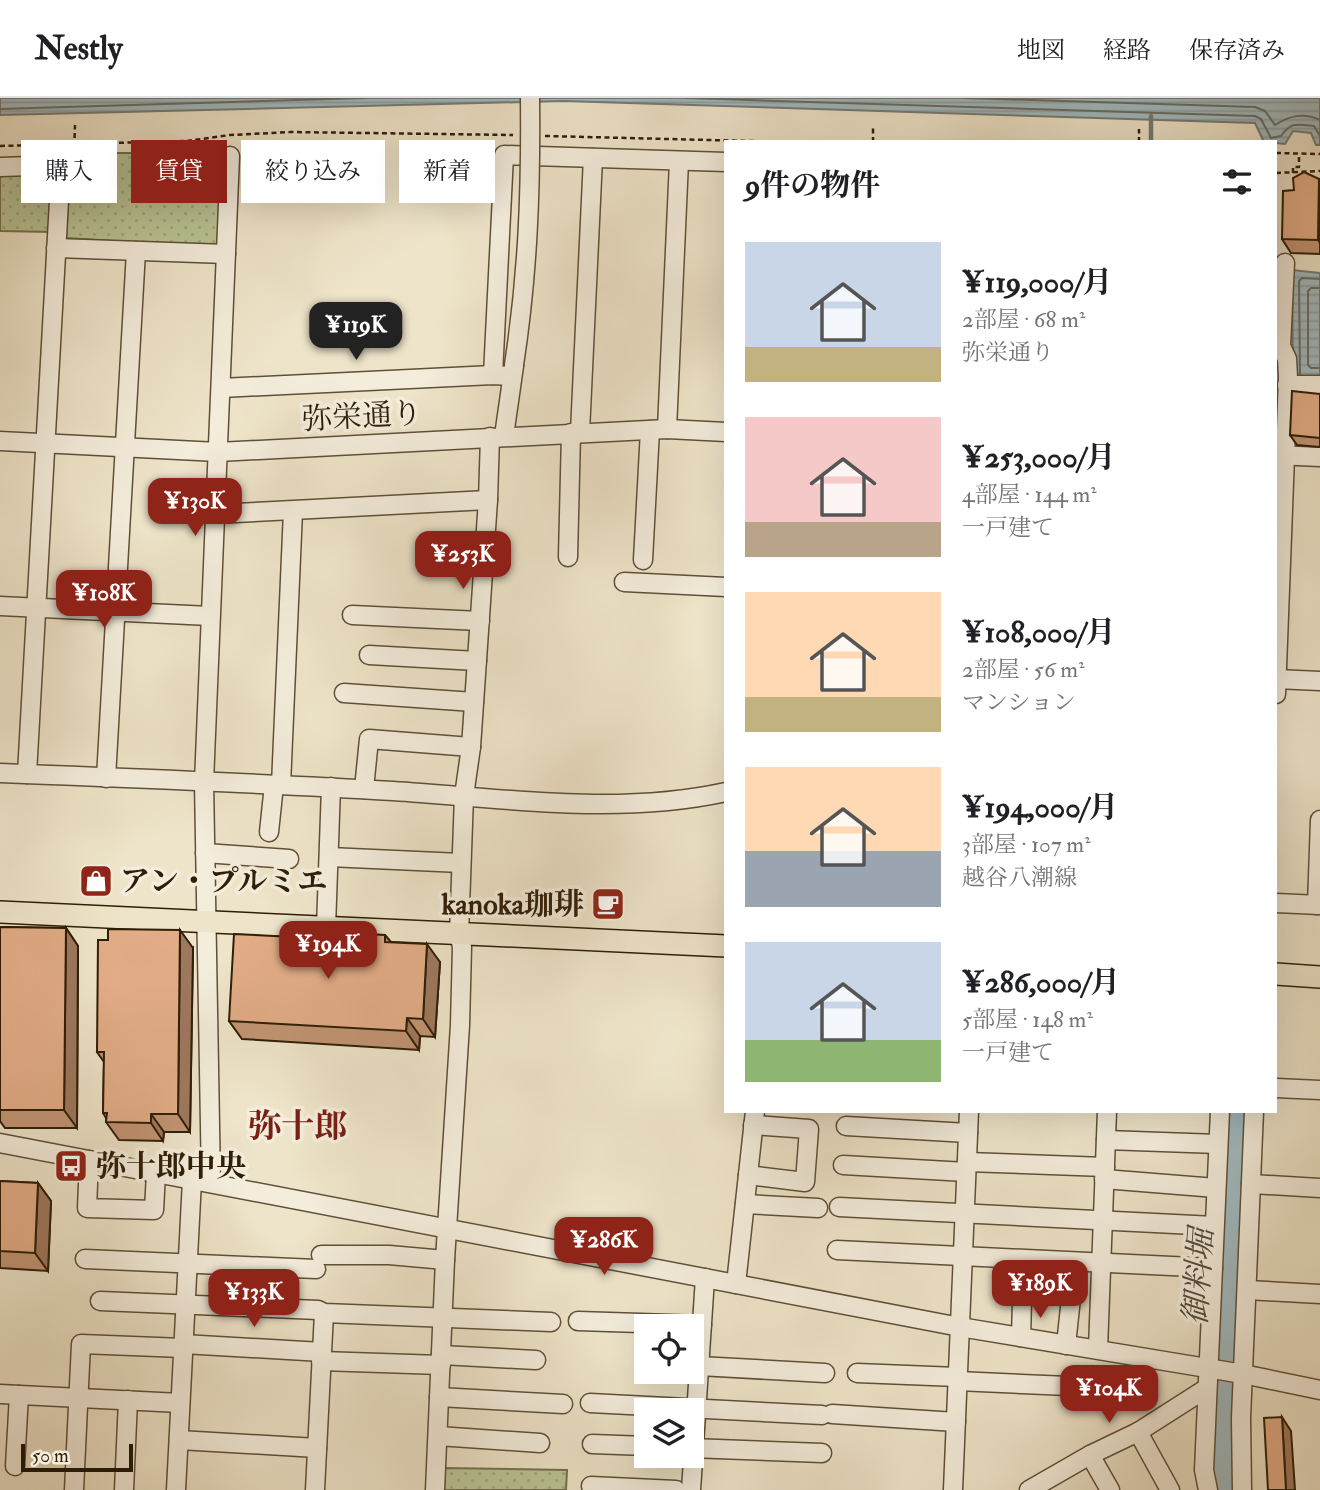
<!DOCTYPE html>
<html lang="ja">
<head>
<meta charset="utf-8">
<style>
  :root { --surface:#fff; --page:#f2f2f2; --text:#202124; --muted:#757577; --line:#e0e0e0; --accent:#8f2418 }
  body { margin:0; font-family:"IM FELL Double Pica","Noto Serif JP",serif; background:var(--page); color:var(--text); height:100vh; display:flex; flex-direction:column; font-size:26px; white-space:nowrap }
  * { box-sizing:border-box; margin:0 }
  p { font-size:23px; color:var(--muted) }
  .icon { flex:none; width:38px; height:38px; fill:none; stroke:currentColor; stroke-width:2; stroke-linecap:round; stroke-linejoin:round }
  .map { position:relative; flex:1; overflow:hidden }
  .panel { position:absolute; left:724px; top:42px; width:553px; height:973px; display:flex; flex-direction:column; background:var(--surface); border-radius:0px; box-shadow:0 7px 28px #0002 }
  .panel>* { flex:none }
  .hud { position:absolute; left:21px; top:42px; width:598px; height:63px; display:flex; gap:14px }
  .fabs { position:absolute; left:634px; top:1216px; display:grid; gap:14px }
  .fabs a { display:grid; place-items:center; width:70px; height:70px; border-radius:0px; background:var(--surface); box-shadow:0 7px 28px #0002; font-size:35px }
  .scale { position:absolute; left:21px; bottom:18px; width:112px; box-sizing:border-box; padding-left:7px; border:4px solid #2f1e07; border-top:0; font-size:19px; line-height:24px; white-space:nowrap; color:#2f1e07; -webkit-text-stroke:5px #f4eddc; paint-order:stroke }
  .price { position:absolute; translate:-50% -60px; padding:0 16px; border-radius:14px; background:var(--accent); color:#fff; font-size:23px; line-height:46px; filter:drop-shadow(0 2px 4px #0008) }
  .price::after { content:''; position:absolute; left:50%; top:42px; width:21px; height:16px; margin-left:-10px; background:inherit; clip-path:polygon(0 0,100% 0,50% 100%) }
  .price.active { background:#222; color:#fff }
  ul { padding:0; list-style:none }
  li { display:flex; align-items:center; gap:21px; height:175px; padding:0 21px }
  li span { display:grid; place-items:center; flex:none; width:196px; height:140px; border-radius:0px; color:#555 }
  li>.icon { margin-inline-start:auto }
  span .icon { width:84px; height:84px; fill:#fffc; stroke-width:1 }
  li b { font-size:30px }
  h2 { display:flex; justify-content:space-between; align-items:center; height:84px; padding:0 21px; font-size:30px }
  .chip { padding:0 24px; border-radius:0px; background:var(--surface); box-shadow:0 7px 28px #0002; font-size:24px; line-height:63px }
  .chip.active { background:var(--accent); color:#fff }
  header { display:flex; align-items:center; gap:42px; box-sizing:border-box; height:98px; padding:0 35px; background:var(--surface); border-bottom:2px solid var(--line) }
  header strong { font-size:33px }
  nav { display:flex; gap:38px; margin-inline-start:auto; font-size:24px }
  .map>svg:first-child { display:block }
  .park { fill:url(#park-dots); stroke:#74714e; stroke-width:2 }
  .water { fill:url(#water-rules); stroke:#737c77; stroke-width:2 }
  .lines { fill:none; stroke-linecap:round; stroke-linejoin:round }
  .shore { stroke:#686c64; stroke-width:2 }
  .stream { stroke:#737c77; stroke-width:4.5 }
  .river { stroke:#a1bbc2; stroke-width:26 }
  .minor-casing { stroke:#5f5038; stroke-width:21 }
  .major-casing { stroke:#2f1e07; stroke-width:24 }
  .path { stroke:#2f1e07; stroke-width:2.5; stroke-dasharray:5 3.5; stroke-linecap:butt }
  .minor { stroke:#f4eddc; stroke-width:18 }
  .major { stroke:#eee4c9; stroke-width:21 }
  .minor-bridge-casing { stroke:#5f5038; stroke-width:21; stroke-linecap:butt }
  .minor-bridge { stroke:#f4eddc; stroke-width:18 }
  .wall { fill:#c29473; stroke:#2f1e07; stroke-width:2 }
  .shaded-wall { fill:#9e785e; stroke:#2f1e07; stroke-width:2 }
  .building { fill:#e1ac86; stroke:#2f1e07; stroke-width:2 }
  .labels { text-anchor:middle; stroke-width:7; stroke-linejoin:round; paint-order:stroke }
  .street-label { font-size:30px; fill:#2f1e07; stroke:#f4eddc }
  .poi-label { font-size:30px; font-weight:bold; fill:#2f1e07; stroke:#f4eddc; text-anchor:start }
  .water-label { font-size:32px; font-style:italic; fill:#514d3f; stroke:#f4eddc }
  .quarter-label { font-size:33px; font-weight:bold; fill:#7a1f14; stroke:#f4eddc }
</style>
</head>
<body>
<header>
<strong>Nestly</strong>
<nav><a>地図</a><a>経路</a><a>保存済み</a></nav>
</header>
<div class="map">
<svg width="1320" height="1392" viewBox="0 0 1320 1392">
  <defs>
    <pattern id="park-dots" width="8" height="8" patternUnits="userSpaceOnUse" patternTransform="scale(1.75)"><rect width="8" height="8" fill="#bac495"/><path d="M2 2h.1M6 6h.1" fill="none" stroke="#a0a87f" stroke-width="1.8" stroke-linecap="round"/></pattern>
    <pattern id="water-rules" width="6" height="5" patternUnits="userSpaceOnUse" patternTransform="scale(1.75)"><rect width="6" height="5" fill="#a1bbc2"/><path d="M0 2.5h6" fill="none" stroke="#8ba0a5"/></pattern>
  </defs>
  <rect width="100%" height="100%" fill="#eee4c9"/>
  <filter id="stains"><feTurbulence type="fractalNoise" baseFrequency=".00286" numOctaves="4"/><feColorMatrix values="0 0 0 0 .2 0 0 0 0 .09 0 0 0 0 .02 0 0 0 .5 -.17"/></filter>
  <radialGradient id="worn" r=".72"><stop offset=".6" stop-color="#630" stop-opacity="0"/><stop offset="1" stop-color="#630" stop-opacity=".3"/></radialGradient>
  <g class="park">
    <polygon points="94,55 224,55 220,144 213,149 66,140 68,92 92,93"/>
    <polygon points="50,74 54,78 52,134 0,133 0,75"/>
    <polygon points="445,1370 567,1372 566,1392 444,1392"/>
  </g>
  <g class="water">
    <polygon points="0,0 1320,0 1320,47 1316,47 1311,35 1293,33 1285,46 1264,44 1255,25 564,3 0,17"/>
    <polygon points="1292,172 1320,175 1320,286 1293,286"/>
  </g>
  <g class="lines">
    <g class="shore">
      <path d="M686,0L1255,18L1261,21L1271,40L1281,38C1291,24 1296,26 1314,28L1320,38"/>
      <path d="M964,0L1255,9L1265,13L1275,27C1289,18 1303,14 1320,22"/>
      <polyline points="0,11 366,0"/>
      <polyline points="1320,190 1311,190 1308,193 1308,267 1311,270 1320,270"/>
      <polyline points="1300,276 1299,183 1302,180 1320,181"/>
    </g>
    <polyline class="stream" points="1151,44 1151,18"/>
    <polyline class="river" points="1225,1392 1227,1242 1243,1013"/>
    <defs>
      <g id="minor">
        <polyline points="0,69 61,67 27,676"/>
        <polyline points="56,150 226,156"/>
        <polyline points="493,277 504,57 726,64"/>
        <polyline points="1287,287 1320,287"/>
        <polyline points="221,290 493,277 512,278"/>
        <polyline points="667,331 679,63"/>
        <polyline points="580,334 593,60"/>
        <polyline points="504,338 514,268"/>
        <polyline points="0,343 218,354 667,331 726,334"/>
        <polyline points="1276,357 1320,359"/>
        <polyline points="215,416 488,402"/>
        <polyline points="568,459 571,335"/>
        <polyline points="643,462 650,332"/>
        <polyline points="624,484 726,489"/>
        <polyline points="0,508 210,518"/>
        <polyline points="352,517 480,523"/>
        <polyline points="369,557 477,563"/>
        <polyline points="1276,581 1320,583"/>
        <polyline points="344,595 474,604"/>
        <polyline points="1276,596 1288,279 1287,261 1281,248 1285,165"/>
        <polyline points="471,649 488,402 490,339"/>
        <path d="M0,675C131,680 262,685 393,693C503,700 617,718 726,694"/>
        <polyline points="106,680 136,153"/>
        <polyline points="281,687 293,413"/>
        <polyline points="364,691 369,641 471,649 464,698 459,836 462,849 460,927 445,1162 435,1392"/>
        <polyline points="269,734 274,687"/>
        <polyline points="205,755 289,761"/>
        <polyline points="329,759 461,765"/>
        <polyline points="1276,805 1320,807"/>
        <polyline points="1317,807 1320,722"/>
        <polyline points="326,829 331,689"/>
        <polyline points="1276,990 1320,992"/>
        <polyline points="846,1028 968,1035"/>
        <polyline points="1106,1042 1218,1046"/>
        <polyline points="0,1045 960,1229 1243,1276 1320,1292"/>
        <polyline points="89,1062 87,1110 154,1112 156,1075"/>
        <polyline points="967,1064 1105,1069"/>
        <polyline points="843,1067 966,1074"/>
        <polyline points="748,1077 805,1084 809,1031 753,1027"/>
        <polyline points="1104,1081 1216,1090"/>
        <polyline points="211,1085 204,684 230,58"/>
        <polyline points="1251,1086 1320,1090"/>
        <polyline points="745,1106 818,1110"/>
        <polyline points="839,1109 1214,1128"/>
        <polyline points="837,1152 1213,1170"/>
        <polyline points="321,1157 389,1157 445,1162"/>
        <polyline points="85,1161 316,1171"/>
        <polyline points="736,1186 755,1013"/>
        <polyline points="1247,1192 1320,1196"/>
        <polyline points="100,1203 318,1212 324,1215 551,1224"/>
        <polyline points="578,1223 702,1227"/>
        <polyline points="1021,1239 1022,1204"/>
        <polyline points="183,1246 322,1254"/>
        <polyline points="1066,1247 1071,1200"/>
        <polyline points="1098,1251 1107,1013"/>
        <polyline points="441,1257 536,1262"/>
        <polyline points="321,1263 441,1267"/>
        <polyline points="699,1268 825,1275"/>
        <polyline points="857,1275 957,1279"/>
        <polyline points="957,1283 1068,1288"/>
        <polyline points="0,1296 180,1305"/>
        <polyline points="439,1299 563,1306"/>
        <polyline points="590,1305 822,1317"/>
        <polyline points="832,1316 956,1324"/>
        <polyline points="1138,1334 1170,1392"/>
        <polyline points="438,1338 540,1345"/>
        <polyline points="179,1342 317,1350"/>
        <polyline points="592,1346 646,1348"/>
        <polyline points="691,1350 822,1355"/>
        <polyline points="1090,1357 1110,1392"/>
        <polyline points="15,1368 19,1297"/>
        <polyline points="591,1388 676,1392"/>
        <polyline points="74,1392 81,1246 183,1250"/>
        <polyline points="124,1392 128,1302"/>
        <polyline points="176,1392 192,1082"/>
        <polyline points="315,1392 324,1215"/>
        <polyline points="691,1392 705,1180"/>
        <polyline points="953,1392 969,1013"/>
        <polyline points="1029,1392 1090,1357 1138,1334 1207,1290"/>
        <polyline points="1208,1392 1204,1372 1220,1013"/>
        <polyline points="1242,1392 1241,1320 1254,1013"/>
      </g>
      <g id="major">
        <polyline points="0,814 726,848"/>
        <polyline points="1276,876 1320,879"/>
      </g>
    </defs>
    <use href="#minor" class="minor-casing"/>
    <use href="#major" class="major-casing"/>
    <g class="path">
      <polyline points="545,38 790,44"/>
      <polyline points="873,44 873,27"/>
      <polyline points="1139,44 1139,31"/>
      <polyline points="0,48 187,43 230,37 291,34 513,37"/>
      <polyline points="1276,55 1320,56"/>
      <polyline points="74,57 75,27"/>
      <polyline points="1276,75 1320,73"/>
      <polyline points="1293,75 1293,69 1299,69 1299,56"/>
    </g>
    <use href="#minor" class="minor"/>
    <use href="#major" class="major"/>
    <defs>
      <path id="minor-bridge" d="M514,267C528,175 531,93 530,0"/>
    </defs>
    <use href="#minor-bridge" class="minor-bridge-casing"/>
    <use href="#minor-bridge" class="minor-bridge"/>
  </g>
  <g class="wall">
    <polygon points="1319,81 1320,83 1320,156 1291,155 1282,141 1294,92"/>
    <polygon points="1320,296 1320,349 1297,347 1290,337"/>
    <polygon points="0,829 66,830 78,848 77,1030 5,1030 0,1023"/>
    <polygon points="385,837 391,844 440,864 435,939 420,938 419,952 242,941 229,923 313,840"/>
    <polygon points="193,850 190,1034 164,1034 163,1043 119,1042 106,1024 106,1020 103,1015 104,964 97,954"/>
    <polygon points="0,1083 38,1085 51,1103 48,1173 0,1170"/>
  </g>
  <g class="shaded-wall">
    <polygon points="1319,81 1320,83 1320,145 1318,142"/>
    <polygon points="66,830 78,848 77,1030 64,1012"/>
    <polygon points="180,832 193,850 190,1034 178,1016"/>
    <polygon points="427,846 440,864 435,939 423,921"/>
    <polygon points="407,920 420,938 419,952 406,933"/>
    <polygon points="151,1016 164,1034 163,1043 151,1025"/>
    <polygon points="38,1085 51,1103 48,1173 35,1155"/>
    <polygon points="1282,1319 1291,1333 1295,1392 1286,1392"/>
  </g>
  <g class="building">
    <polygon points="1304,74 1319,81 1318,142 1282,141 1283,93 1294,92 1293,80"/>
    <polygon points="1292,293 1320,296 1320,340 1290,337"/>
    <polygon points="0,829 66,830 64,1012 0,1012"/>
    <polygon points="108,831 180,832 178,1016 151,1016 151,1025 106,1024 107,1015 103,1015 104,954 97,954 98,842 108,842"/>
    <polygon points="313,833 385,837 385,844 427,846 423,921 407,920 406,933 229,923 234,836 313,840"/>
    <polygon points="0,1083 38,1085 35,1155 0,1153"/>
    <polygon points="1282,1319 1286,1392 1268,1392 1264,1320"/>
  </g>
  <defs>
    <symbol id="shop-square" viewBox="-11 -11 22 22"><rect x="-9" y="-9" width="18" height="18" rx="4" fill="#8f2418" stroke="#f4eddc"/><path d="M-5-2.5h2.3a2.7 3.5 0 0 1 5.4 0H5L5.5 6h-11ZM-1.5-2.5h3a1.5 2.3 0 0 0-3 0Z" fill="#fff"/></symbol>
    <symbol id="cafe-square" viewBox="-11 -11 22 22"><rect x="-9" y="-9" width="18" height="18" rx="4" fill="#8f2418" stroke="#f4eddc"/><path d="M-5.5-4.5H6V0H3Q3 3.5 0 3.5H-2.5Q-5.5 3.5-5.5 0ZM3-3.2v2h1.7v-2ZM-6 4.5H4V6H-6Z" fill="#fff"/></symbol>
    <symbol id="bus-square" viewBox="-11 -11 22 22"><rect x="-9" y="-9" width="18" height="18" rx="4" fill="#8f2418" stroke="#f4eddc"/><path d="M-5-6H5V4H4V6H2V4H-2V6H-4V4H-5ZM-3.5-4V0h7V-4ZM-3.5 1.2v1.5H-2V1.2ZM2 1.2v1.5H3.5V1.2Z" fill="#fff"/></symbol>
  </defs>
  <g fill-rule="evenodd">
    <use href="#shop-square" x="77" y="764" width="38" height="38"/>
    <use href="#cafe-square" x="589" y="787" width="38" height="38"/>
    <use href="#bus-square" x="52" y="1049" width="38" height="38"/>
  </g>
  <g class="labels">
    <g class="street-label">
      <text transform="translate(362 318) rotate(-3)" y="10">弥栄通り</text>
    </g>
    <g class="poi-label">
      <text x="120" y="793">アン・プルミエ</text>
      <text x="584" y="816" text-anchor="end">kanoka珈琲</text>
      <text x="96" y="1078">弥十郎中央</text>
    </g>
    <g class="water-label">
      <text transform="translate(1198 1179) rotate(-86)" y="11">御料堀</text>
    </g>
    <g class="quarter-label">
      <text x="298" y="1039">弥十郎</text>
    </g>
  </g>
  <rect width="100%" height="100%" filter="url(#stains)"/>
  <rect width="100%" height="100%" fill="url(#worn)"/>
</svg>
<div class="fabs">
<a><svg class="icon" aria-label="locate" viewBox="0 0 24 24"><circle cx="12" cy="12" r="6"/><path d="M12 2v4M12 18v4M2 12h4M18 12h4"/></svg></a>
<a><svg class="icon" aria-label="layers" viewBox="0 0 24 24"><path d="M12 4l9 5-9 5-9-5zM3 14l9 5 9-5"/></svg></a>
</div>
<div class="scale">50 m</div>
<b class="price active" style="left:356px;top:264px">¥119K</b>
<b class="price" style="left:195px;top:440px">¥130K</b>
<b class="price" style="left:463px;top:493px">¥253K</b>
<b class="price" style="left:104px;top:532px">¥108K</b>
<b class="price" style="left:328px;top:883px">¥194K</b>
<b class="price" style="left:604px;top:1179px">¥286K</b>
<b class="price" style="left:1040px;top:1222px">¥189K</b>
<b class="price" style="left:254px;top:1231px">¥133K</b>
<b class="price" style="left:1109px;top:1327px">¥104K</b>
<div class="hud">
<a class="chip">購入</a>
<a class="chip active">賃貸</a>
<a class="chip">絞り込み</a>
<a class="chip">新着</a>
</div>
<section class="panel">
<h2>9件の物件<svg class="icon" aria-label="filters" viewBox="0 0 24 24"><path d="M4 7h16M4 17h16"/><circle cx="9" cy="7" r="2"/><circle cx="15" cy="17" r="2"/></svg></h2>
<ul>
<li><span style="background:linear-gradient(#c9d6e8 75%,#c2b280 0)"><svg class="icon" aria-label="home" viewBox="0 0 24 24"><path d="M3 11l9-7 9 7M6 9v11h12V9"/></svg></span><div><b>¥119,000/月</b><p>2部屋 · 68 m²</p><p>弥栄通り</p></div></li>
<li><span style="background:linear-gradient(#f6c9c9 75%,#b9a48a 0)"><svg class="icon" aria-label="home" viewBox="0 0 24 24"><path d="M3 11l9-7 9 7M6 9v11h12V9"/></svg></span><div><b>¥253,000/月</b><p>4部屋 · 144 m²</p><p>一戸建て</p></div></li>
<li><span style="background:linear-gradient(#ffd9b3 75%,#c2b280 0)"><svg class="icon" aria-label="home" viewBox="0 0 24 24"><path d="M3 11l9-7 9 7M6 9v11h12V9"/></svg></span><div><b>¥108,000/月</b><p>2部屋 · 56 m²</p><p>マンション</p></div></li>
<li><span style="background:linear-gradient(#ffd9b3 60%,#9aa5b1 0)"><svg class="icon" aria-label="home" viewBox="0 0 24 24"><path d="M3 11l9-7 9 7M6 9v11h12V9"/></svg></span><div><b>¥194,000/月</b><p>3部屋 · 107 m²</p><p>越谷八潮線</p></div></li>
<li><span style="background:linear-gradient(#c9d6e8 70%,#8fb573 0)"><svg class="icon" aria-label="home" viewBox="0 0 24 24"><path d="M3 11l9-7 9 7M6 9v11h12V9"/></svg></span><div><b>¥286,000/月</b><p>5部屋 · 148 m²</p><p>一戸建て</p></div></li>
</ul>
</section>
</div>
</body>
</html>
